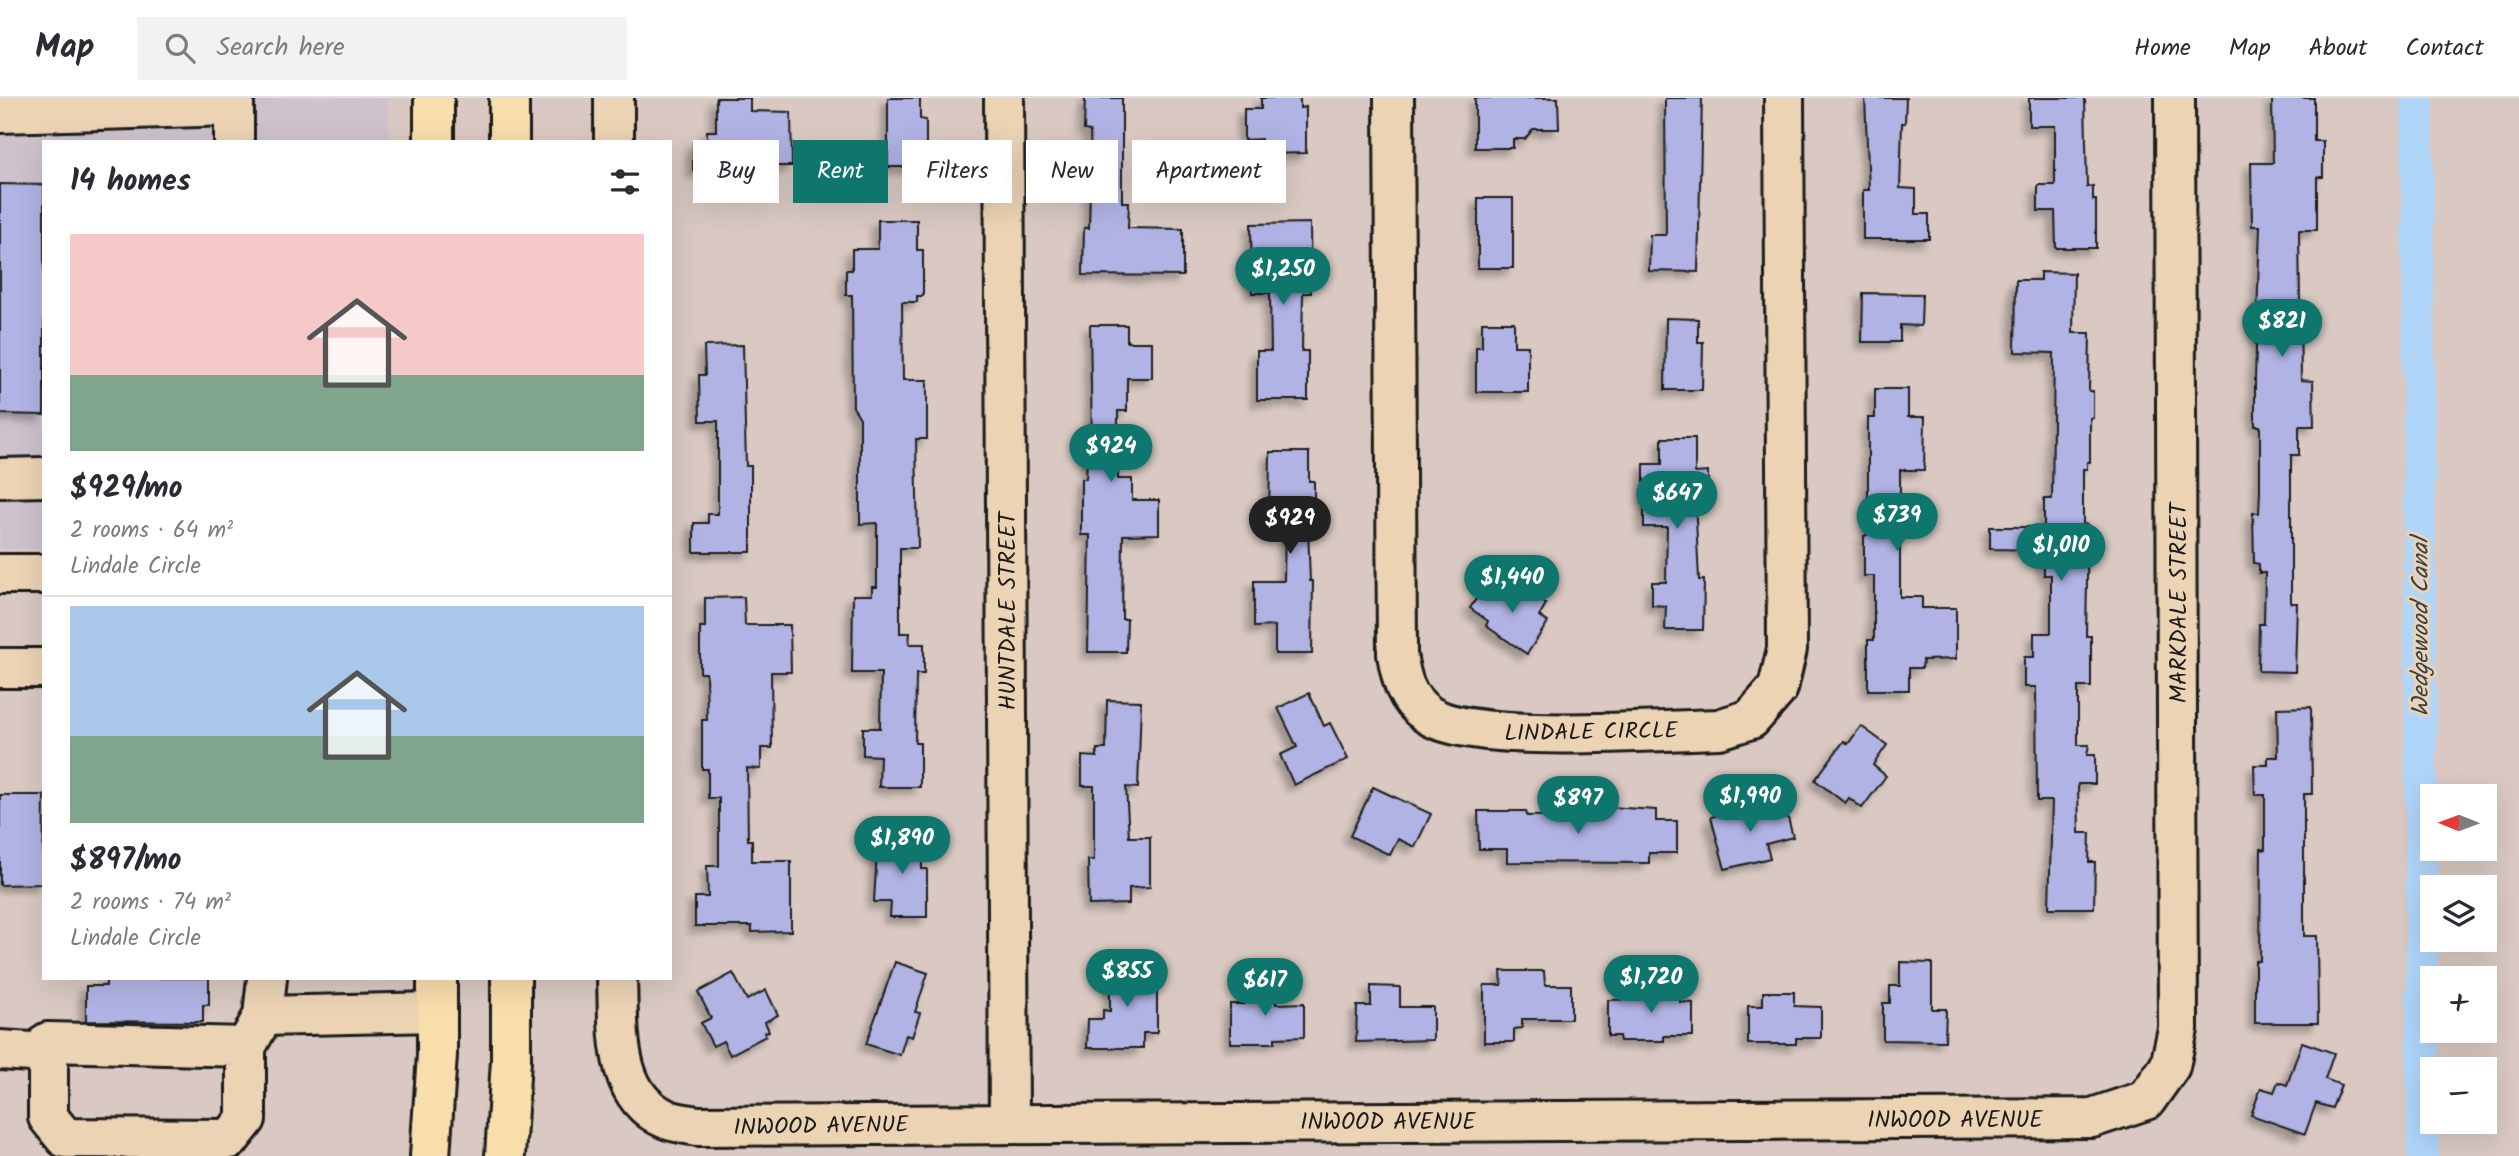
<!DOCTYPE html>
<html lang="en">
<head>
<meta charset="utf-8">
<style>
  :root { --surface:#fff; --page:#f2f2f3; --text:#2b2b33; --muted:#7c7c81; --line:#e1e1e2; --accent:#0f766e }
  body { margin:0; font-family:Kalam,sans-serif; background:var(--page); color:var(--text); height:100vh; display:flex; flex-direction:column; font-size:26px; white-space:nowrap }
  * { box-sizing:border-box; margin:0 }
  p { font-size:23px; color:var(--muted) }
  .icon { flex:none; width:38px; height:38px; fill:none; stroke:currentColor; stroke-width:2; stroke-linecap:round; stroke-linejoin:round }
  .map { position:relative; flex:1; overflow:hidden }
  .side { position:absolute; left:42px; top:42px; width:630px; height:840px; display:flex; flex-direction:column; background:var(--surface); border-radius:0px; box-shadow:0 7px 28px #0002 }
  .side>* { flex:none }
  .top-card { position:absolute; left:693px; top:42px; width:665px; height:63px; display:flex; gap:14px }
  .needle { width:46px; rotate:271deg }
  .controls { position:absolute; left:2420px; top:686px; display:grid; gap:14px }
  .controls a { display:grid; place-items:center; width:77px; height:77px; border-radius:0px; background:var(--surface); box-shadow:0 7px 28px #0002; font-size:35px }
  .price { position:absolute; translate:-50% -60px; padding:0 16px; border-radius:24px; background:var(--accent); color:#fff; font-size:23px; line-height:46px; filter:drop-shadow(0 2px 4px #0008) }
  .price::after { content:''; position:absolute; left:50%; top:42px; width:21px; height:16px; margin-left:-10px; background:inherit; clip-path:polygon(0 0,100% 0,50% 100%) }
  .price.on { background:#222; color:#fff }
  ul { padding:0; list-style:none }
  li { display:grid; align-content:center; gap:14px; height:371px; padding:0 28px }
  li+li { border-top:2px solid var(--line) }
  li span { display:grid; place-items:center; height:217px; border-radius:0px; color:#555 }
  li>.icon { margin-inline-start:auto }
  span .icon { width:126px; height:126px; fill:#fffc; stroke-width:1 }
  li b { font-size:30px }
  h2 { display:flex; justify-content:space-between; align-items:center; height:84px; padding:0 28px; font-size:30px }
  .chip { padding:0 24px; border-radius:0px; background:var(--surface); box-shadow:0 7px 28px #0002; font-size:24px; line-height:63px }
  .chip.on { background:var(--accent); color:#fff }
  header { display:flex; align-items:center; gap:42px; box-sizing:border-box; height:98px; padding:0 35px; background:var(--surface); border-bottom:2px solid var(--line) }
  header strong { font-size:33px }
  nav { display:flex; gap:38px; margin-inline-start:auto; font-size:24px }
  .search { width:490px; height:63px; background:var(--page); display:flex; align-items:center; gap:18px; box-sizing:border-box; padding:0 24px; border-radius:0px; color:var(--muted); font-size:26px }
  .map>svg:first-child { display:block }
  .built { fill:#cdc2cc }
  .lines { fill:none; stroke-linecap:round; stroke-linejoin:round }
  .canal { stroke:#afd5f9; stroke-width:32 }
  .building { fill:#b0b3e4; stroke:#1c1c1c; stroke-width:2; filter:url(#shadow) }
  .minor-casing { stroke:#1c1c1c; stroke-width:44 }
  .major-casing { stroke:#1c1c1c; stroke-width:44 }
  .minor { stroke:#ebd3b4; stroke-width:38 }
  .major { stroke:#f8deab; stroke-width:38 }
  .labels { text-anchor:middle; stroke-width:6; stroke-linejoin:round; paint-order:stroke }
  .street-label { font-size:23px; fill:#1c1c1c; stroke:#ebd3b4 }
  .water-label { font-size:24px; font-style:italic; fill:#394148; stroke:#ebd3b4 }
</style>
</head>
<body>
<header>
<strong>Map</strong>
<div class="search"><svg class="icon" aria-label="search" viewBox="0 0 24 24"><circle cx="10" cy="10" r="6"/><path d="M15 15l6 6"/></svg>Search here</div>
<nav><a>Home</a><a>Map</a><a>About</a><a>Contact</a></nav>
</header>
<div class="map">
<svg width="2519" height="1058" viewBox="0 0 2519 1058">
  <defs>
    <filter id="shadow"><feDropShadow dx="-6" dy="6" stdDeviation="3.5" flood-color="#0004"/></filter>
  </defs>
  <rect width="100%" height="100%" fill="#d9c9c2"/>
  <filter id="ink" filterUnits="userSpaceOnUse"><feTurbulence type="fractalNoise" baseFrequency=".0143" numOctaves="2"/><feDisplacementMap in="SourceGraphic" scale="14" xChannelSelector="R" yChannelSelector="G"/><feConvolveMatrix kernelMatrix="1 2 1 2 8 2 1 2 1" color-interpolation-filters="sRGB"/></filter>
  <g filter="url(#ink)">
    <polygon class="built" points="0,0 388,0 389,44 44,44 44,451 0,451"/>
    <g class="lines">
      <polyline class="canal" points="2417,0 2423,1058"/>
    </g>
    <g class="building">
      <polygon points="716,0 750,0 750,13 791,14 792,68 750,68 750,74 693,73 693,44 707,44 707,33 716,33"/>
      <polygon points="888,0 920,0 920,21 926,22 926,69 888,69"/>
      <polygon points="1085,0 1122,0 1122,104 1129,104 1128,130 1183,131 1183,178 1083,177 1084,130 1089,130 1091,59 1090,33 1084,32"/>
      <polygon points="1261,0 1300,0 1300,10 1306,9 1306,55 1261,56 1261,41 1244,42 1244,11 1261,11"/>
      <polygon points="1475,0 1558,0 1559,31 1533,31 1525,41 1513,41 1513,50 1475,50"/>
      <polygon points="1665,0 1702,0 1698,174 1649,173 1650,137 1666,137"/>
      <polygon points="1865,0 1906,0 1905,25 1902,25 1900,90 1916,91 1916,116 1929,116 1929,141 1863,141 1863,92 1869,92"/>
      <polygon points="2029,0 2085,0 2087,89 2093,88 2093,102 2096,102 2096,150 2056,150 2055,113 2038,113 2038,87 2055,87 2055,28 2029,28"/>
      <polygon points="2272,0 2314,0 2314,43 2323,43 2323,79 2317,79 2317,132 2299,132 2301,282 2313,283 2314,328 2299,328 2299,357 2291,357 2291,505 2297,505 2295,574 2258,573 2259,526 2264,526 2265,475 2259,475 2259,466 2254,465 2253,415 2259,415 2260,393 2260,328 2255,328 2255,282 2260,128 2252,128 2251,65 2273,65"/>
      <polygon points="0,86 44,87 44,317 0,316"/>
      <rect x="1478" y="100" width="35" height="70"/>
      <polygon points="878,122 917,122 917,152 923,152 923,198 917,198 917,204 902,204 903,282 927,282 927,341 916,341 918,450 900,450 900,535 910,535 909,546 924,546 924,576 916,576 915,645 920,645 920,689 879,689 880,658 863,657 863,630 880,630 881,575 852,575 853,497 872,497 872,489 877,489 877,425 860,426 860,320 853,309 852,197 846,197 846,172 852,172 852,151 878,151"/>
      <polygon points="1310,125 1311,195 1303,195 1302,253 1308,253 1308,302 1257,302 1257,253 1271,253 1270,195 1252,195 1251,126"/>
      <polygon points="2040,174 2074,175 2073,235 2090,235 2089,293 2093,293 2093,320 2090,320 2090,364 2087,364 2087,371 2083,371 2083,426 2088,427 2086,538 2091,538 2091,589 2078,589 2078,647 2089,647 2087,657 2095,657 2095,686 2078,686 2079,735 2090,735 2089,764 2095,764 2094,810 2049,810 2052,703 2037,703 2036,589 2024,589 2024,559 2034,559 2034,535 2051,535 2051,477 2044,477 2044,452 1990,451 1990,429 2044,429 2044,401 2052,401 2054,255 2015,254 2016,182 2040,182"/>
      <polygon points="1863,195 1922,196 1921,228 1900,227 1900,244 1862,244"/>
      <polygon points="1666,220 1698,221 1698,244 1703,244 1702,292 1665,292"/>
      <polygon points="1482,224 1514,224 1514,248 1528,248 1528,294 1476,294 1476,249 1482,249"/>
      <polygon points="1090,227 1127,227 1127,244 1152,244 1152,280 1127,280 1127,313 1118,313 1118,381 1132,381 1132,402 1159,402 1159,436 1123,437 1122,521 1127,521 1126,554 1088,554 1090,437 1081,437 1081,381 1086,381 1088,346 1092,346"/>
      <polygon points="743,247 746,368 751,368 751,454 694,454 694,425 708,425 708,416 718,416 718,323 700,323 699,277 705,277 704,248"/>
      <polygon points="1875,291 1908,291 1908,319 1925,319 1924,372 1900,372 1900,499 1922,499 1922,510 1956,510 1956,561 1923,562 1922,570 1909,570 1909,592 1868,592 1868,542 1874,542 1874,478 1864,478 1864,438 1867,437 1868,401 1868,320 1875,320"/>
      <polygon points="1662,340 1695,340 1695,375 1708,374 1708,401 1695,401 1699,482 1704,482 1703,532 1665,532 1666,508 1652,507 1652,484 1666,484 1667,429 1644,429 1644,366 1662,366"/>
      <polygon points="1270,354 1309,354 1309,383 1314,383 1314,429 1308,430 1310,483 1313,483 1312,556 1275,556 1275,528 1254,529 1254,483 1284,483 1285,429 1269,430"/>
      <polygon points="1488,484 1508,498 1516,486 1546,506 1539,518 1548,524 1527,556 1486,528 1488,523 1470,510"/>
      <polygon points="744,499 745,527 790,527 791,574 771,574 772,650 761,650 761,671 747,670 748,742 752,742 752,763 791,763 791,833 752,834 752,828 695,828 695,799 708,799 707,768 719,768 719,700 708,700 708,671 702,671 702,622 707,622 706,575 700,575 700,529 705,529 705,500"/>
      <polygon points="1309,595 1324,628 1330,625 1348,661 1294,687 1280,657 1297,649 1278,610"/>
      <polygon points="1107,602 1141,603 1138,690 1126,689 1129,739 1150,739 1150,789 1129,790 1129,806 1089,807 1088,762 1094,762 1094,688 1082,688 1082,658 1097,659 1097,651 1106,651"/>
      <polygon points="2311,609 2312,696 2304,696 2304,838 2317,838 2318,925 2255,925 2255,863 2260,863 2261,751 2265,752 2265,697 2255,697 2254,667 2268,667 2268,659 2278,659 2277,610"/>
      <polygon points="1861,628 1887,647 1873,667 1886,678 1862,710 1849,700 1845,705 1815,682 1844,643 1848,646"/>
      <polygon points="1373,689 1431,716 1415,749 1398,741 1390,757 1350,738"/>
      <polygon points="0,697 44,697 43,786 0,787"/>
      <polygon points="1784,705 1793,739 1766,746 1770,760 1725,771 1711,719 1754,708 1756,713"/>
      <polygon points="1592,708 1656,712 1656,723 1677,723 1677,755 1649,755 1649,765 1507,764 1507,751 1479,751 1478,713 1526,713 1527,718 1592,717"/>
      <polygon points="878,737 922,737 922,771 927,771 927,819 890,819 891,804 874,804"/>
      <polygon points="895,864 928,875 915,914 920,915 912,939 906,937 900,957 866,946"/>
      <polygon points="1900,864 1932,865 1932,911 1946,911 1945,943 1883,942 1883,905 1890,905 1890,888 1900,888"/>
      <polygon points="1110,865 1143,865 1143,871 1157,871 1157,935 1143,935 1143,950 1087,950 1088,921 1103,921 1103,912 1110,913"/>
      <polygon points="1501,873 1544,873 1545,887 1571,887 1571,921 1522,921 1522,930 1514,931 1514,944 1484,944 1484,887 1502,887"/>
      <polygon points="733,875 747,902 766,892 778,917 765,924 769,933 764,935 766,938 730,957 723,943 713,948 701,925 711,920 698,894"/>
      <polygon points="106,880 209,880 209,907 203,907 203,924 86,923 86,888 106,888"/>
      <polygon points="1644,885 1679,885 1680,904 1693,905 1693,938 1664,938 1664,943 1620,943 1619,938 1608,938 1608,902 1645,901"/>
      <polygon points="1245,888 1276,888 1276,906 1304,905 1304,939 1275,940 1275,945 1230,945 1230,906 1245,906"/>
      <polygon points="1371,888 1400,889 1400,909 1433,909 1433,942 1356,944 1357,908 1371,908"/>
      <polygon points="1763,894 1794,894 1794,908 1821,909 1821,940 1796,940 1796,946 1748,946 1748,908 1763,908"/>
      <polygon points="2302,944 2334,955 2325,981 2341,987 2332,1010 2316,1005 2305,1036 2251,1017 2261,990 2274,994 2278,984 2287,987"/>
    </g>
    <g class="lines">
      <defs>
        <g id="minor">
          <polyline points="234,0 234,44"/>
          <polyline points="614,0 614,44"/>
          <polyline points="1004,0 1009,1025"/>
          <path d="M1394,0L1397,556C1401,580 1405,600 1427,616C1469,647 1659,632 1719,631L1751,621L1778,590L1787,551L1784,0"/>
          <polyline points="0,15 233,8"/>
          <polyline points="0,380 44,379"/>
          <polyline points="0,476 44,476"/>
          <polyline points="0,570 44,570"/>
          <path d="M617,880C619,929 612,997 666,1021C675,1025 688,1026 698,1028L2092,1020L2146,1002L2170,968L2178,931L2175,0"/>
          <polyline points="263,918 437,914"/>
          <polyline points="246,949 48,944 48,1019 65,1040 230,1041 246,1021 246,949 263,918 267,880"/>
          <polyline points="0,952 47,955"/>
        </g>
        <g id="major">
          <polyline points="434,0 434,44"/>
          <polyline points="509,0 509,44"/>
          <polyline points="430,1058 437,957 437,880"/>
          <polyline points="505,1058 511,962 511,880"/>
        </g>
      </defs>
      <use href="#minor" class="minor-casing"/>
      <use href="#major" class="major-casing"/>
      <use href="#minor" class="minor"/>
      <use href="#major" class="major"/>
    </g>
  </g>
  <g class="labels">
    <g class="street-label">
      <text transform="translate(2178 505) rotate(-90)" y="8">MARKDALE STREET</text>
      <text transform="translate(1007 513) rotate(-90)" y="8">HUNTDALE STREET</text>
      <text transform="translate(1591 633) rotate(-1)" y="8">LINDALE CIRCLE</text>
      <text x="1955" y="1029">INWOOD AVENUE</text>
      <text x="1388" y="1031">INWOOD AVENUE</text>
      <text transform="translate(821 1027) rotate(-1)" y="8">INWOOD AVENUE</text>
    </g>
    <g class="water-label">
      <text transform="translate(2420 529) rotate(-90)" y="8">Wedgewood Canal</text>
    </g>
  </g>
</svg>
<div class="controls">
<a><svg class="needle" viewBox="-14 -14 28 28"><path d="M0-13l5 13h-10z" fill="#e53935"/><path d="M0 13l5-13h-10z" fill="#7c7c81"/></svg></a>
<a><svg class="icon" aria-label="layers" viewBox="0 0 24 24"><path d="M12 4l9 5-9 5-9-5zM3 14l9 5 9-5"/></svg></a>
<a>+</a>
<a>−</a>
</div>
<b class="price" style="left:1283px;top:209px">$1,250</b>
<b class="price" style="left:2282px;top:261px">$821</b>
<b class="price" style="left:1111px;top:386px">$924</b>
<b class="price" style="left:1677px;top:433px">$647</b>
<b class="price" style="left:1897px;top:455px">$739</b>
<b class="price on" style="left:1290px;top:458px">$929</b>
<b class="price" style="left:2061px;top:485px">$1,010</b>
<b class="price" style="left:1512px;top:517px">$1,440</b>
<b class="price" style="left:1750px;top:736px">$1,990</b>
<b class="price" style="left:1578px;top:738px">$897</b>
<b class="price" style="left:902px;top:778px">$1,890</b>
<b class="price" style="left:1127px;top:911px">$855</b>
<b class="price" style="left:1651px;top:917px">$1,720</b>
<b class="price" style="left:1265px;top:920px">$617</b>
<div class="top-card">
<a class="chip">Buy</a>
<a class="chip on">Rent</a>
<a class="chip">Filters</a>
<a class="chip">New</a>
<a class="chip">Apartment</a>
</div>
<section class="side">
<h2>14 homes<svg class="icon" aria-label="filters" viewBox="0 0 24 24"><path d="M4 7h16M4 17h16"/><circle cx="9" cy="7" r="2"/><circle cx="15" cy="17" r="2"/></svg></h2>
<ul>
<li><span style="background:linear-gradient(#f6c9c9 65%,#7fa58c 0)"><svg class="icon" aria-label="home" viewBox="0 0 24 24"><path d="M3 11l9-7 9 7M6 9v11h12V9"/></svg></span><div><b>$929/mo</b><p>2 rooms · 64 m²</p><p>Lindale Circle</p></div></li>
<li><span style="background:linear-gradient(#a9c7e8 60%,#7fa58c 0)"><svg class="icon" aria-label="home" viewBox="0 0 24 24"><path d="M3 11l9-7 9 7M6 9v11h12V9"/></svg></span><div><b>$897/mo</b><p>2 rooms · 74 m²</p><p>Lindale Circle</p></div></li>
</ul>
</section>
</div>
</body>
</html>
